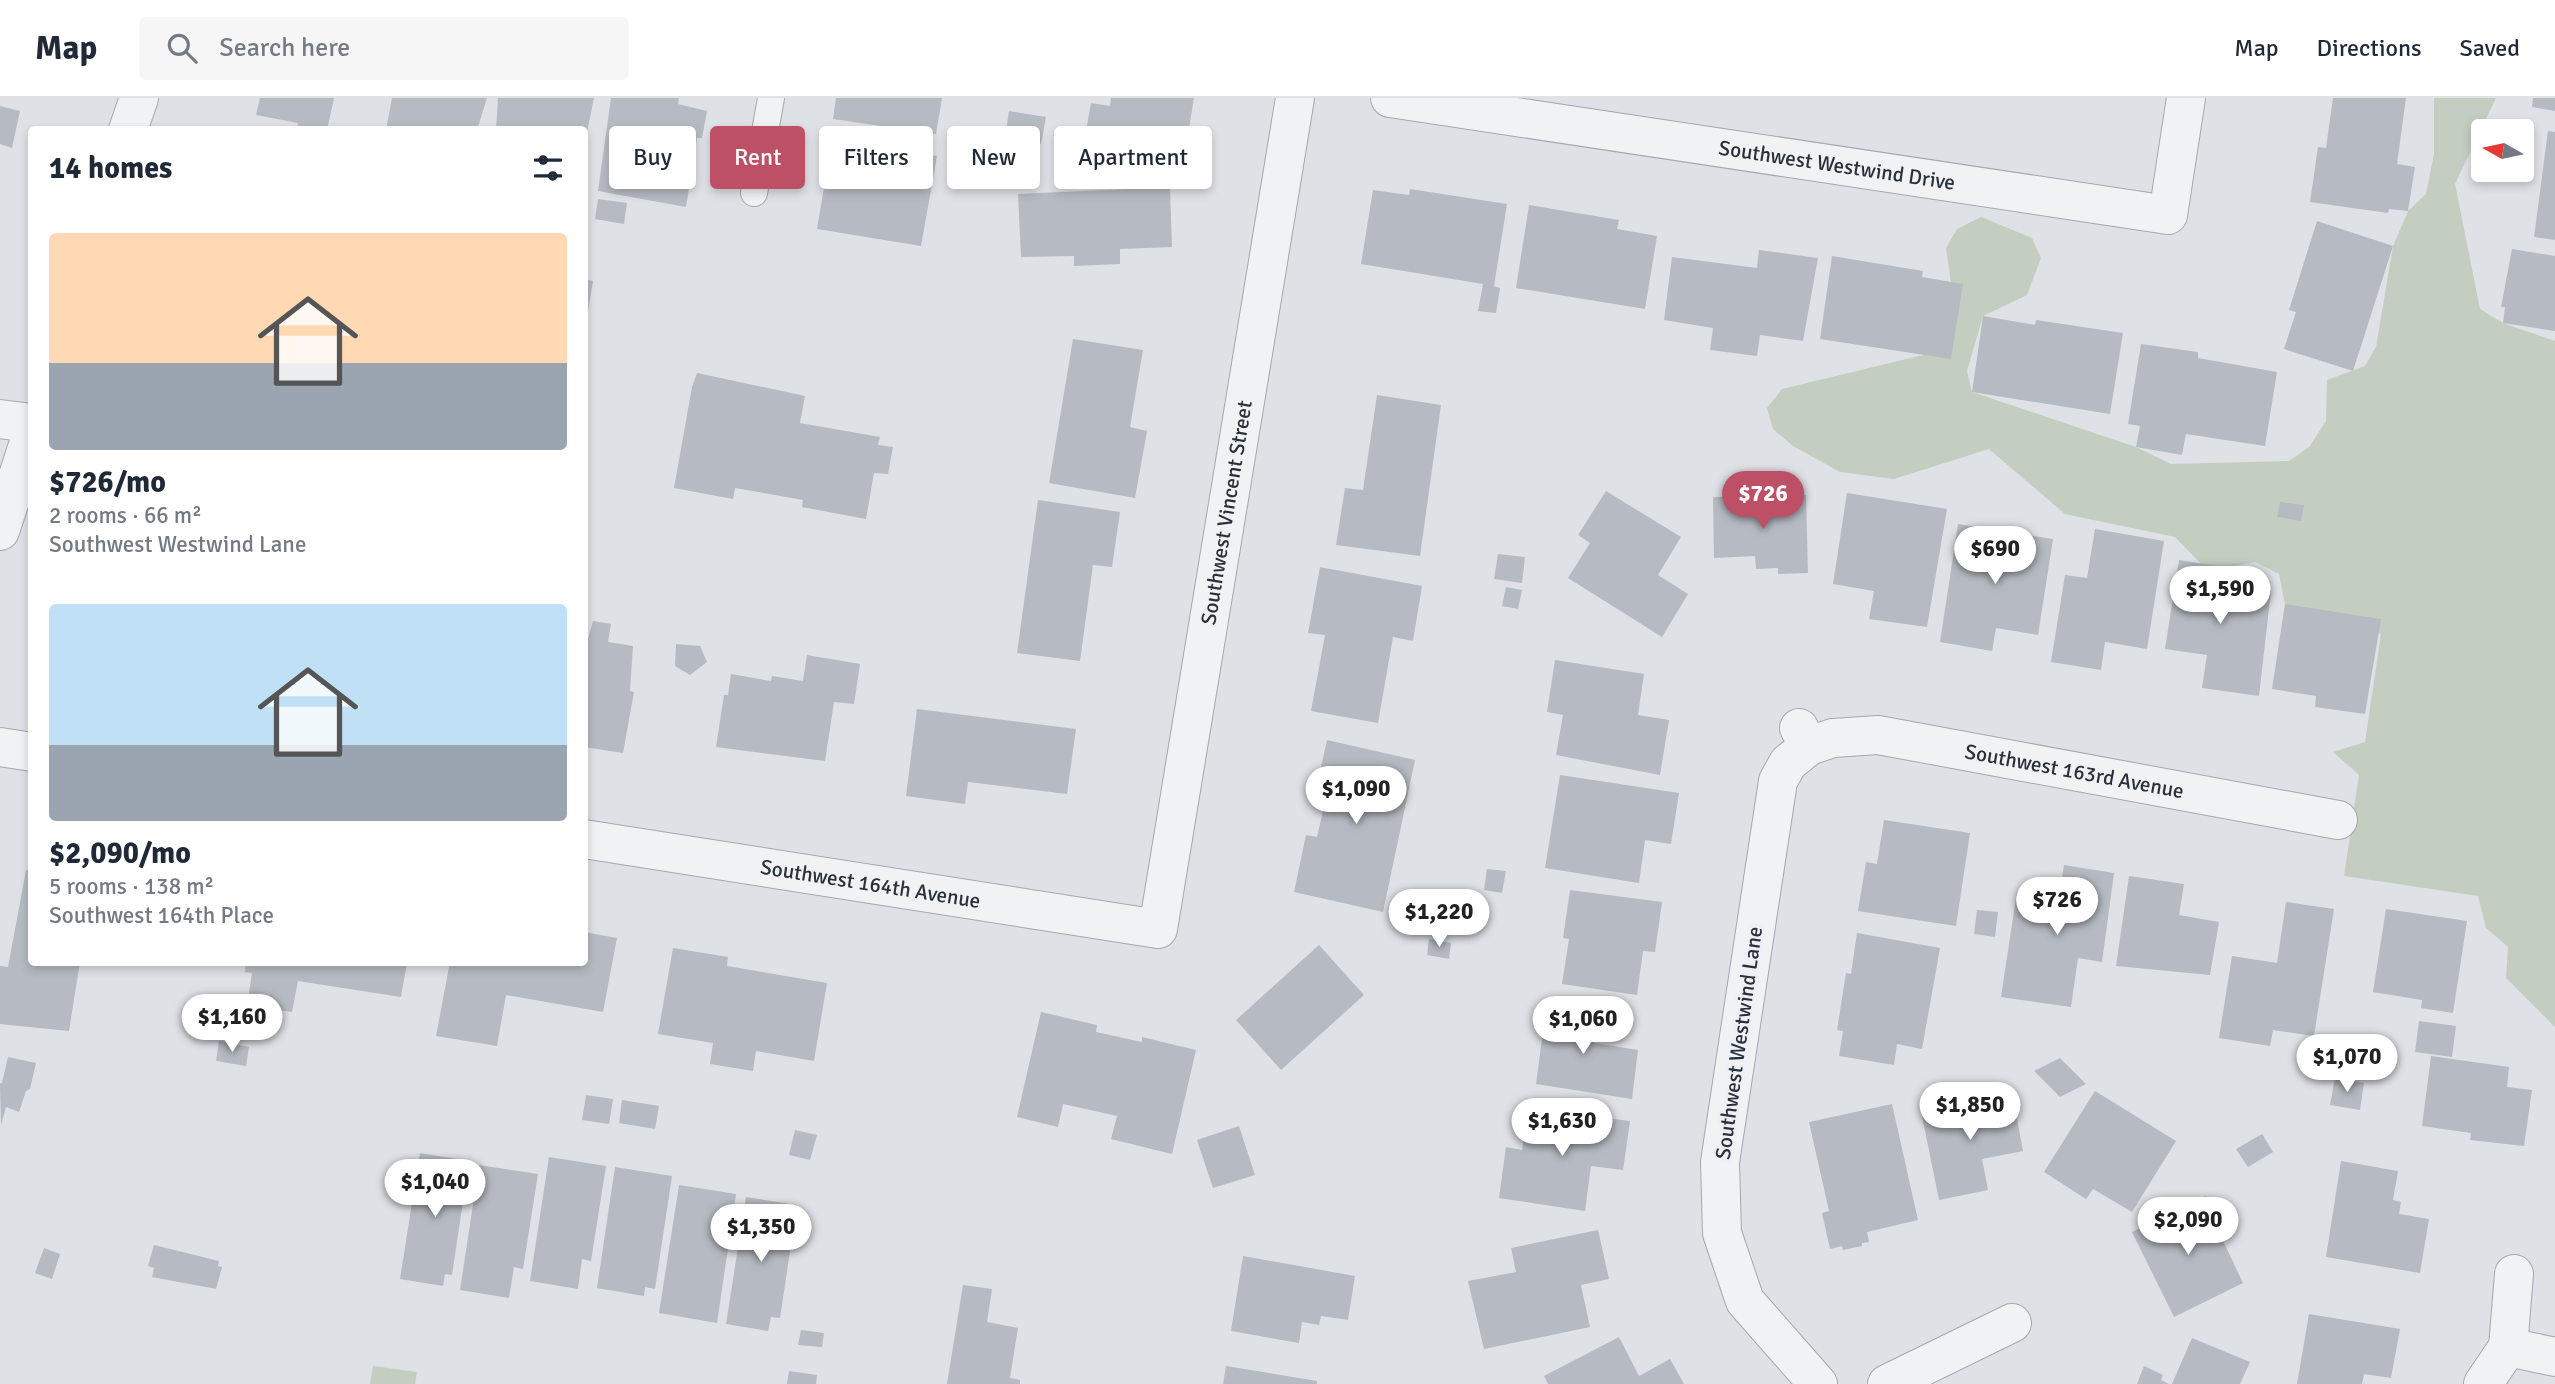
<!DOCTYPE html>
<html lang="en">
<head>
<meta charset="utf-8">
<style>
  :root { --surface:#fff; --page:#f6f6f7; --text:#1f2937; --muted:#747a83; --line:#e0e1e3; --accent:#bd5067 }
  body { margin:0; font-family:Signika,sans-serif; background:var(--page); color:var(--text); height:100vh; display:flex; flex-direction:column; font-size:26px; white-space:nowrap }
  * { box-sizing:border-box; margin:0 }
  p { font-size:23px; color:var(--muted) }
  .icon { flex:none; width:38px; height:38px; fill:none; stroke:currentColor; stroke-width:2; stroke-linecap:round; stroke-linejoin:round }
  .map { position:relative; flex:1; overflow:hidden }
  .side { position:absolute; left:28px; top:28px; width:560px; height:840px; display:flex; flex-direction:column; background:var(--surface); border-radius:7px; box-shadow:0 4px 10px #0003 }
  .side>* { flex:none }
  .guide { position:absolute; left:609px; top:28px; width:665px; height:63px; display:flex; gap:14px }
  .needle { width:46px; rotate:279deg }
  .tools { position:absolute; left:2471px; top:21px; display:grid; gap:14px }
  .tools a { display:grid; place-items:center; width:63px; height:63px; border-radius:7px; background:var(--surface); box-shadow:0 4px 10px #0003; font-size:35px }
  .price { position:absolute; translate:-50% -60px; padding:0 16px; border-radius:24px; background:#fff; color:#222; font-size:23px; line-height:46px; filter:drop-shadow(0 2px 4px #0008) }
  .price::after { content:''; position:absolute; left:50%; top:42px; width:21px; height:16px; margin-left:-10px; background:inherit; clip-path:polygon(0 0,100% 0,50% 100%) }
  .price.selected { background:var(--accent); color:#fff }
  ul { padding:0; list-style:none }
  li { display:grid; align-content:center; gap:14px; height:371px; padding:0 21px }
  li span { display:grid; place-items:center; height:217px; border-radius:7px; color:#555 }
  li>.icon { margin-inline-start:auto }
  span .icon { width:126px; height:126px; fill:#fffc; stroke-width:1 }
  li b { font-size:30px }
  h2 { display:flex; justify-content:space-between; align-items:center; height:84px; padding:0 21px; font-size:30px }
  .tag { padding:0 24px; border-radius:7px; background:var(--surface); box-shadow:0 4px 10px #0003; font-size:24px; line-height:63px }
  .tag.selected { background:var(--accent); color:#fff }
  header { display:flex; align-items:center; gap:42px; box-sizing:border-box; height:98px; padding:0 35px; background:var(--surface); border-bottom:2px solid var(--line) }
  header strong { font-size:33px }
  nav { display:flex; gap:38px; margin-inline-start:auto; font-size:24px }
  .search { width:490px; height:63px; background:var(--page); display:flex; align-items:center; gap:18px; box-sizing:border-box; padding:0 24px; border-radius:7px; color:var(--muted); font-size:26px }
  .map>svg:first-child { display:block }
  .green { fill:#c4cec0 }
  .building { fill:#b6bbc2 }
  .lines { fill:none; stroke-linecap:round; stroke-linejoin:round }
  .lane-casing { stroke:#a4a8af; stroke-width:28 }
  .street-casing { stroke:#a4a8af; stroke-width:40 }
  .lane { stroke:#f0f2f4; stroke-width:26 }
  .street { stroke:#f0f2f4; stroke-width:38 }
  .labels { text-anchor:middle; stroke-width:7; stroke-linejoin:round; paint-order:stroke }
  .street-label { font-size:21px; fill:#29303a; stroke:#edf0f4 }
</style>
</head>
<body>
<header>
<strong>Map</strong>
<div class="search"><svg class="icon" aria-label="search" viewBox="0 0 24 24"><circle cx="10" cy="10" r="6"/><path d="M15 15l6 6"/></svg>Search here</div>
<nav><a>Map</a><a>Directions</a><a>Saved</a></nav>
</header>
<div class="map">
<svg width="2555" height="1286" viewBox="0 0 2555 1286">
  <rect width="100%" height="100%" fill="#dee1e6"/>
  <g class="green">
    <polygon points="2434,0 2496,0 2455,86 2480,211 2503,225 2555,243 2555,929 2506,880 2508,849 2486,830 2478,798 2344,778 2359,677 2333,654 2365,644 2381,536 2298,526 2285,506 2279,476 2255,464 2208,473 2175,439 2065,416 1989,351 1894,381 1840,374 1793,348 1773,331 1767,310 1782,291 1944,252 1955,213 1946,150 1957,131 1981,119 2032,140 2041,160 2027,197 1983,218 1967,273 1972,294 2136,349 2171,366 2289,363 2309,349 2326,323 2327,282 2365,268 2376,249 2393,148 2408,113 2426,96 2434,56"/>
    <polygon points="373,1268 417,1274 415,1286 370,1286"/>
  </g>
  <g class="building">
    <polygon points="260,0 334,0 327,32 297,32 298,25 256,17"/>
    <polygon points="392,0 487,0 477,32 386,32"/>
    <polygon points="498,0 594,0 586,39 584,32 496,32"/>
    <polygon points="611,0 679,0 678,6 707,13 702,40 697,40 686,109 598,93"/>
    <polygon points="836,0 942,0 936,36 833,21"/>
    <polygon points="1111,0 1194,0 1182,73 1082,55 1091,5 1110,8"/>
    <polygon points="2333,0 2406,0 2397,66 2415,69 2408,113 2389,111 2388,115 2310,104 2318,49 2326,50"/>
    <polygon points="2533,0 2555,0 2555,13 2532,9"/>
    <polygon points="0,8 20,13 12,50 0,46"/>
    <polygon points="1009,13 1046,19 1041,46 1005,40"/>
    <polygon points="2548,33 2555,34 2555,142 2534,139"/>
    <polygon points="840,38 867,47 937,58 921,148 817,131 828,66 835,66"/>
    <polygon points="1170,89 1172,149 1120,151 1120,166 1074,168 1074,158 1021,159 1018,96"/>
    <polygon points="1410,91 1507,106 1494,188 1500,190 1496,215 1478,213 1483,186 1361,166 1373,92 1409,97"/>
    <polygon points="598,101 627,105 624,126 595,121"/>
    <polygon points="1529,107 1619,122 1617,131 1657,138 1645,211 1516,190"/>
    <polygon points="2317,123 2393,148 2353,273 2284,251 2296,214 2289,212"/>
    <polygon points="2512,151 2555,158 2555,233 2503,225 2505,209 2501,209"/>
    <polygon points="1759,152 1818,160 1803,243 1760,237 1757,258 1710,252 1713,230 1664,222 1672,159 1757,170"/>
    <polygon points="1832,158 1923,173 1922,179 1963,186 1951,261 1820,241"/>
    <polygon points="584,181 593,183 586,225 584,225"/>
    <polygon points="1983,218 2035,227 2036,222 2123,235 2110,316 1972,294"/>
    <polygon points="1073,241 1143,252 1130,329 1147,333 1135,400 1049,385"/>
    <polygon points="2141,246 2198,254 2198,260 2277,274 2265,348 2186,336 2182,357 2136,349 2140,328 2128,326"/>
    <polygon points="697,275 805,298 800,325 880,339 878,347 893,349 888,376 874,375 866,421 802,409 803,402 735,390 733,401 674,390 692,289"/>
    <polygon points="1377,297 1441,307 1420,458 1336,447 1345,390 1363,392"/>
    <polygon points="1606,393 1681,439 1658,477 1688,496 1662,539 1568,480 1590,445 1578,437"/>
    <polygon points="1847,395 1947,411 1927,529 1869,521 1874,493 1833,486"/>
    <polygon points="1806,397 1808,475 1778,476 1778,470 1756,471 1755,458 1714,460 1713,399"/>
    <polygon points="1038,402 1120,414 1112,469 1093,467 1080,563 1017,555"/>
    <polygon points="2280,404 2304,407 2301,423 2277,419"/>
    <polygon points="1958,426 2053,441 2038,537 1996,530 1992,553 1940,544"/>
    <polygon points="2095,431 2164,443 2147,551 2105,544 2101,572 2051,564 2065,477 2087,480"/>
    <polygon points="1498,456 1525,459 1522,485 1494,481"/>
    <polygon points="2179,462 2231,470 2229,486 2271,493 2259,598 2202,590 2207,557 2165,551"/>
    <polygon points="1320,469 1422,488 1413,543 1393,539 1378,625 1311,613 1325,537 1308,535"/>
    <polygon points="1506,489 1522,492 1518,511 1502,508"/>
    <polygon points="2285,506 2381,521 2365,616 2315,609 2316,598 2272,591"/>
    <polygon points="593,523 611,526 608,544 633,548 630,593 634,594 623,655 584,649 584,555"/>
    <polygon points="676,546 700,548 707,564 690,577 675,568"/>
    <polygon points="807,557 860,566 854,606 834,604 825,663 716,649 724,597 728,597 731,576 771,583 772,578 803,583"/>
    <polygon points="1555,562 1644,576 1638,617 1669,622 1660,677 1556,657 1563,617 1547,614"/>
    <polygon points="917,611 1076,631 1067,696 968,684 965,706 906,698"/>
    <polygon points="1327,642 1415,662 1383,814 1294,794 1306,737 1317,739 1326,700 1315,697"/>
    <polygon points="1560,677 1679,695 1671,746 1645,742 1639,785 1545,770"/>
    <polygon points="1884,722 1970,735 1956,828 1858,813 1866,764 1877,766"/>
    <polygon points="2064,767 2114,775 2102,864 2078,860 2071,909 2001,899 2017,793 2059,800"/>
    <polygon points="1487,771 1506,773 1502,795 1484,792"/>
    <polygon points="26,772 32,773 32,864 80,864 69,933 0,926 0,868 8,869"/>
    <polygon points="2129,778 2184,786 2179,817 2219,824 2210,877 2116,868"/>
    <polygon points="1570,792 1662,804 1655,854 1643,853 1637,897 1562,886 1569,841 1563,840"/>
    <polygon points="2286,804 2334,811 2314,938 2273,932 2270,948 2219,940 2232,858 2277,865"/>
    <polygon points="2386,811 2467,823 2453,915 2421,910 2422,902 2373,894"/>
    <polygon points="1977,812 1998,814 1995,839 1974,836"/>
    <polygon points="584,834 617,840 603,914 506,897 497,948 436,938 450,864 584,864"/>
    <polygon points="1857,835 1940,850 1922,951 1897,946 1894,967 1839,958 1843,933 1837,932 1846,875 1851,876"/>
    <polygon points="1429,841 1451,845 1449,861 1427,857"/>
    <polygon points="1319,847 1364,897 1281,972 1236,922"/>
    <polygon points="673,850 728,859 727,868 827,885 814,963 756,953 753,973 710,966 713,945 658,936"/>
    <polygon points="246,864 407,864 401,899 298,883 292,914 247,908 252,875 245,874"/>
    <polygon points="1552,904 1598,910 1594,945 1638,952 1632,1001 1536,986 1543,933 1547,933"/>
    <polygon points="1041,914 1097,927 1096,934 1142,944 1142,939 1196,952 1172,1056 1111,1041 1117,1018 1063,1006 1058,1029 1017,1019"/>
    <polygon points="2419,923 2456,928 2452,959 2415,954"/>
    <polygon points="219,943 249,949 246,968 216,963"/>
    <polygon points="2431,958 2509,969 2507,989 2532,992 2524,1048 2470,1042 2471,1035 2422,1028"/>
    <polygon points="8,959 36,965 30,991 26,993 19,1014 6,1009 1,1027 0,985 2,985"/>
    <polygon points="2060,960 2086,986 2060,999 2034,973"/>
    <polygon points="2335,980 2364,985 2360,1012 2330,1007"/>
    <polygon points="2095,993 2176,1043 2132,1114 2093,1091 2086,1101 2044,1074"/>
    <polygon points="2012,994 2023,1053 1982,1061 1988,1092 1939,1102 1921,1013"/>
    <polygon points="586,997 613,1001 609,1026 582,1022"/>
    <polygon points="622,1002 659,1008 655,1031 619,1025"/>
    <polygon points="1892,1006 1918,1122 1867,1134 1869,1144 1862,1145 1862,1148 1843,1152 1842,1148 1830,1151 1822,1115 1829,1113 1809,1024"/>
    <polygon points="1529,1010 1630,1023 1623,1072 1591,1068 1585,1113 1499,1100 1506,1049 1522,1052"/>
    <polygon points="1239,1028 1255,1077 1213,1090 1197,1042"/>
    <polygon points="795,1032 817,1037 810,1062 789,1057"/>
    <polygon points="2262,1036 2273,1054 2248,1069 2236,1051"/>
    <polygon points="420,1055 469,1063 452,1177 445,1176 443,1188 400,1181"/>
    <polygon points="549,1059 606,1068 591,1163 582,1161 578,1191 530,1183"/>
    <polygon points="2341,1063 2398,1073 2393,1102 2401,1104 2399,1116 2429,1121 2420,1175 2326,1159"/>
    <polygon points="479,1067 538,1076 523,1171 514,1169 509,1200 460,1192"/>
    <polygon points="615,1069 672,1078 655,1191 645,1189 644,1198 597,1190"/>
    <polygon points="679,1087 736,1096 717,1225 659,1215"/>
    <polygon points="2206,1098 2220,1127 2216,1128 2243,1185 2174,1219 2132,1134"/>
    <polygon points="746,1099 797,1107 780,1220 771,1219 768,1233 726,1226"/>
    <polygon points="1598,1132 1609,1181 1581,1187 1590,1229 1484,1251 1468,1183 1516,1174 1511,1150"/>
    <polygon points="154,1147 219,1163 218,1168 222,1169 216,1191 152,1179 154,1170 148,1168"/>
    <polygon points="44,1150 60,1156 52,1181 35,1175"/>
    <polygon points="1243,1158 1355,1178 1348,1222 1321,1218 1319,1227 1302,1224 1299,1245 1231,1233"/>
    <polygon points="963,1187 992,1191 987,1224 1018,1230 1010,1280 1020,1282 1020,1286 947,1286"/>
    <polygon points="2309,1216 2400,1231 2391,1280 2364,1276 2362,1286 2297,1286"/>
    <polygon points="801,1232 824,1235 822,1249 798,1247"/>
    <polygon points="1619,1239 1639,1278 1670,1261 1684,1286 1548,1286 1544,1278"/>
    <polygon points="2192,1240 2250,1264 2240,1286 2172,1286"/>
    <polygon points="1226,1268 1317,1283 1317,1286 1223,1286"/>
    <polygon points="2144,1268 2163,1277 2161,1282 2169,1286 2137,1286"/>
    <polygon points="789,1273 817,1277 816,1286 787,1286"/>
  </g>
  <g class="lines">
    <defs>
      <polyline id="lane" points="754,95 771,0"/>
      <g id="street">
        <path id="s1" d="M1390,0L2168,117L2186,0"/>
        <polyline points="128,32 139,0"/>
        <polyline points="0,321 32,325"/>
        <polyline points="0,433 32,335"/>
        <polyline points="1799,630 1809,648 1788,665 1778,683 1720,1064 1722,1135 1745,1203 1818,1286"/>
        <path id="s2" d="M1809,648L1833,640L1878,637L2338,722"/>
        <polyline points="0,649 32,654"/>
        <path id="s3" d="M584,741L1158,831L1295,0"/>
        <polyline points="2514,1176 2508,1249 2555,1259"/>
        <polyline points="1887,1286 2012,1225"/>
        <polyline points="2483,1286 2508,1249"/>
      </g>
    </defs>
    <use href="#lane" class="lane-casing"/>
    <use href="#street" class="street-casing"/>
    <use href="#lane" class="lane"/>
    <use href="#street" class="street"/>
  </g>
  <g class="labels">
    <g class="street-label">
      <text dy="7" stroke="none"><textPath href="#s1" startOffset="452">Southwest Westwind Drive</textPath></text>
      <text dy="7" stroke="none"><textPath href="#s3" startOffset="1003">Southwest Vincent Street</textPath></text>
      <text dy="7" stroke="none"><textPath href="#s2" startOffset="270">Southwest 163rd Avenue</textPath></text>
      <text dy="7" stroke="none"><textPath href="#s3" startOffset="290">Southwest 164th Avenue</textPath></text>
      <text transform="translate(1739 945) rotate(-82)" y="7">Southwest Westwind Lane</text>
    </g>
  </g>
</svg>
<div class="tools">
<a><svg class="needle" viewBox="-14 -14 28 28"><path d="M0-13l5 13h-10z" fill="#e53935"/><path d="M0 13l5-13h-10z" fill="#747a83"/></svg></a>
</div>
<b class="price selected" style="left:1763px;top:433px">$726</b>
<b class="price" style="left:1995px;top:488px">$690</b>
<b class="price" style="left:2220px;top:528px">$1,590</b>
<b class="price" style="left:1356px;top:728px">$1,090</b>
<b class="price" style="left:2057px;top:839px">$726</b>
<b class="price" style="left:1439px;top:851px">$1,220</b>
<b class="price" style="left:232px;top:956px">$1,160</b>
<b class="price" style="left:1583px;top:958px">$1,060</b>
<b class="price" style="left:2347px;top:996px">$1,070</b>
<b class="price" style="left:1970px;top:1044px">$1,850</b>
<b class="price" style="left:1562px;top:1060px">$1,630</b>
<b class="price" style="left:435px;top:1121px">$1,040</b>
<b class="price" style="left:2188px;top:1159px">$2,090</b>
<b class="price" style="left:761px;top:1166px">$1,350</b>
<div class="guide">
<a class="tag">Buy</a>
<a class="tag selected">Rent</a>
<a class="tag">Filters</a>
<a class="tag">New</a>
<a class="tag">Apartment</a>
</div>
<section class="side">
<h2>14 homes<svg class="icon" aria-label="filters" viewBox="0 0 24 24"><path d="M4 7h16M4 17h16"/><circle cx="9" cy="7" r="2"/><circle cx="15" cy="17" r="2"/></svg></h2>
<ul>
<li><span style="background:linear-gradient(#ffd9b3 60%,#9aa5b1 0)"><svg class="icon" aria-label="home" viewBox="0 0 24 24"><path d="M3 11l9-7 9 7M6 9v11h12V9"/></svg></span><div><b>$726/mo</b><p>2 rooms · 66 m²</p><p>Southwest Westwind Lane</p></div></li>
<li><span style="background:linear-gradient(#bfe0f5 65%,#9aa5b1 0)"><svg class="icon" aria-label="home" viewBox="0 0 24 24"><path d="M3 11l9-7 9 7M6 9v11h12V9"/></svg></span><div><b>$2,090/mo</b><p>5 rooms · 138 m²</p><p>Southwest 164th Place</p></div></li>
</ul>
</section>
</div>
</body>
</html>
